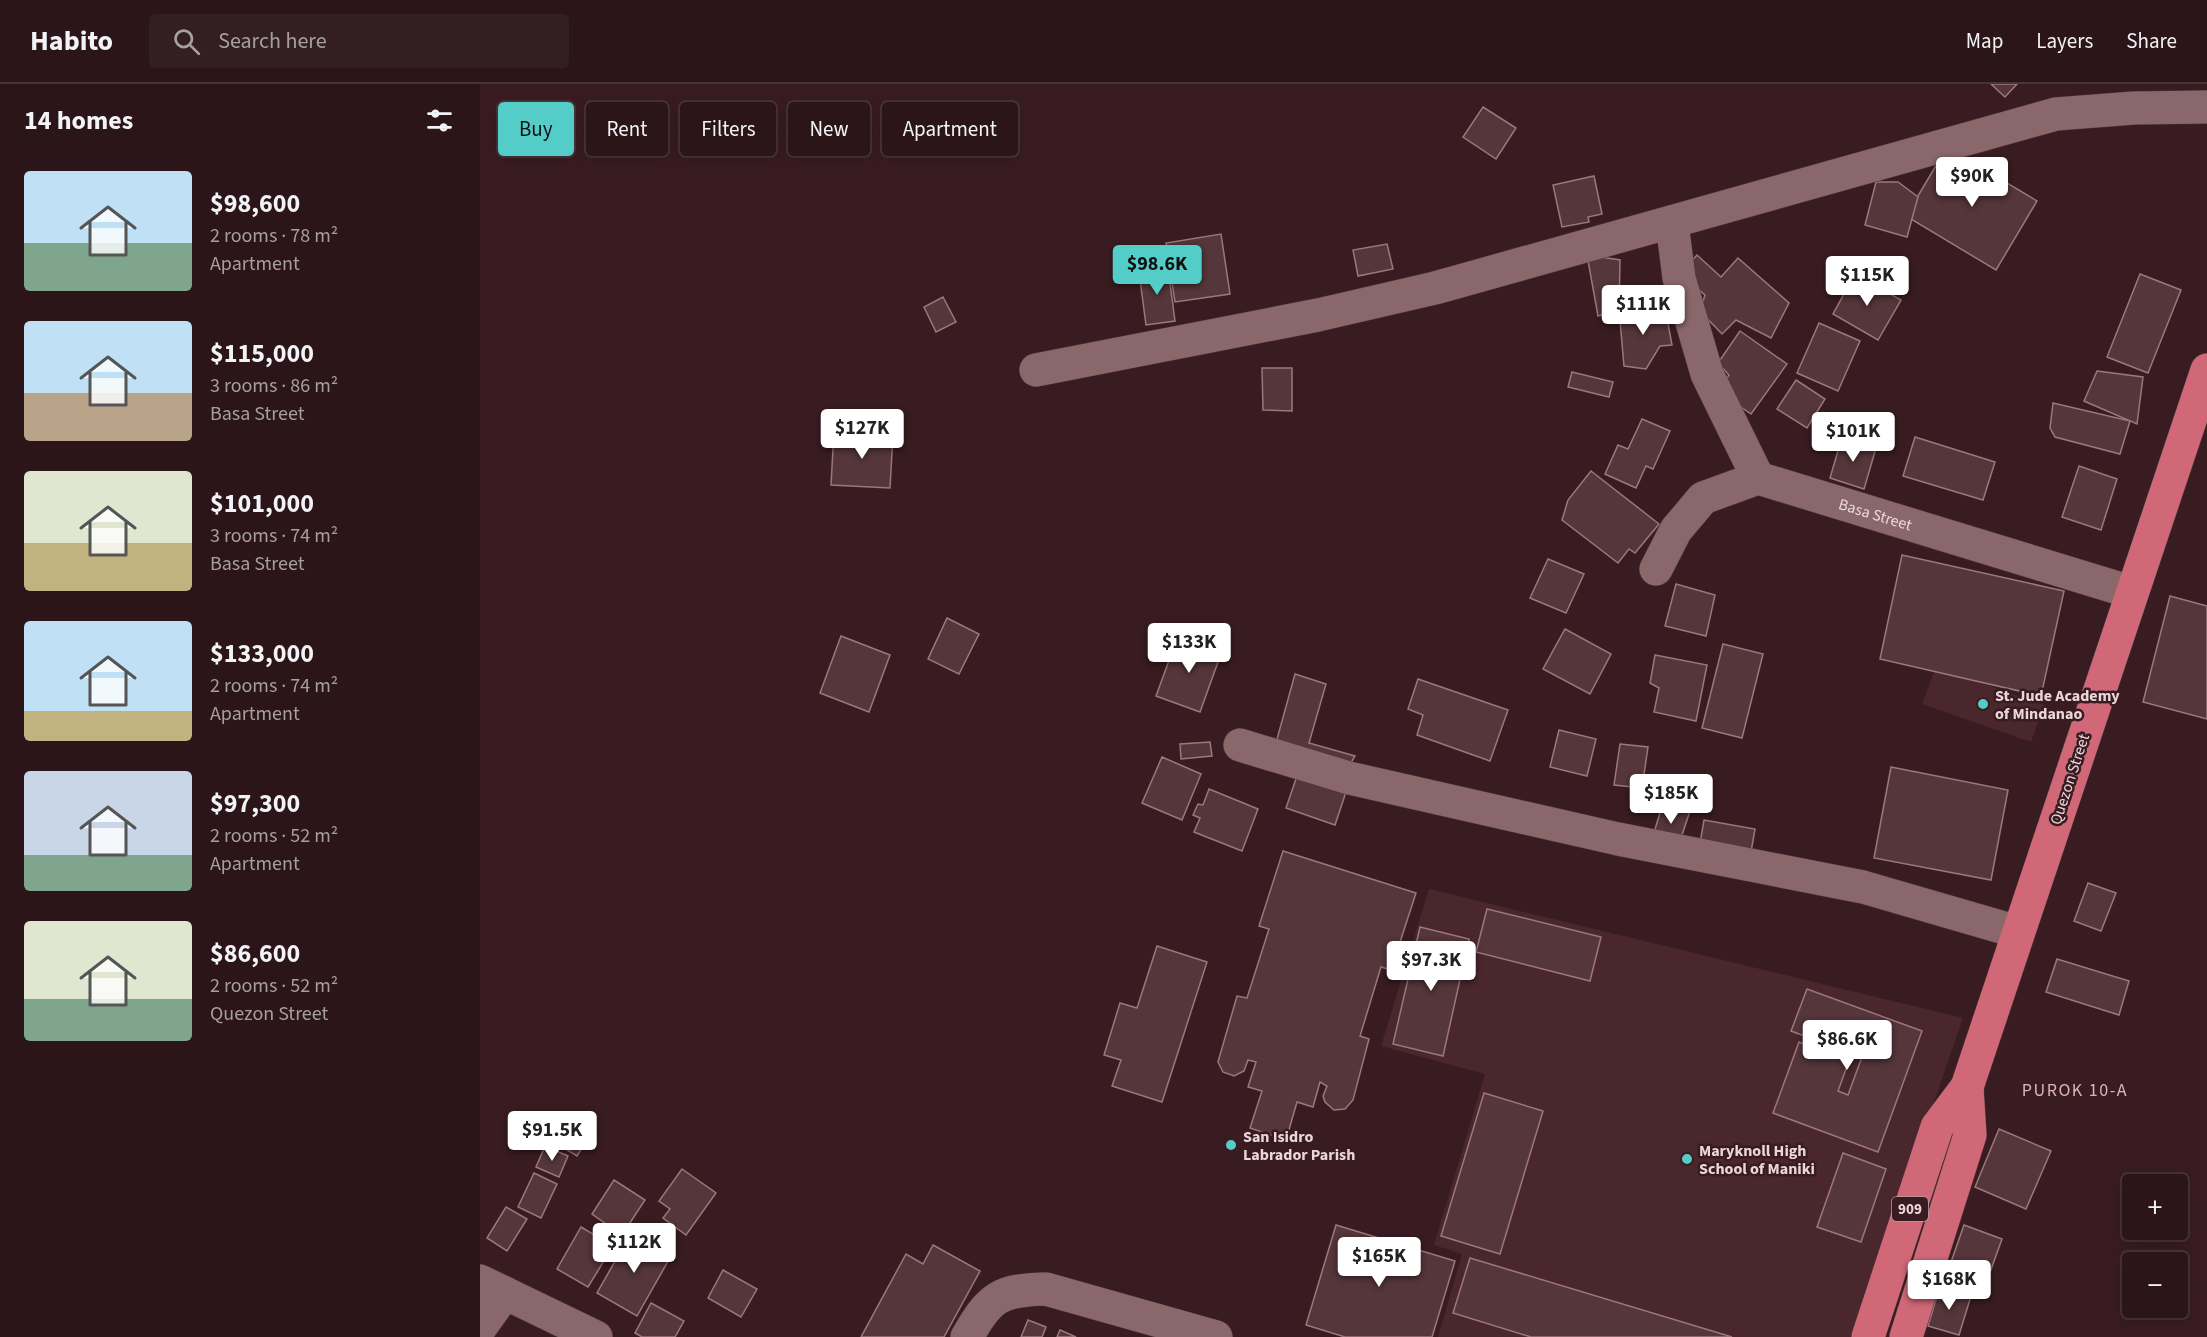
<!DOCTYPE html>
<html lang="en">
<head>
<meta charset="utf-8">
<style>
  :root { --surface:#2b1519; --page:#331e22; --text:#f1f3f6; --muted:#a69fa2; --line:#473438; --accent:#54cdc8 }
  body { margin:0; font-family:"Source Sans 3",sans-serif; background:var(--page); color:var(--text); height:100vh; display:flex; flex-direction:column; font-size:22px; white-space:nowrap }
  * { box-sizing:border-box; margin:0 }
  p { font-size:20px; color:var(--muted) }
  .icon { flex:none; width:33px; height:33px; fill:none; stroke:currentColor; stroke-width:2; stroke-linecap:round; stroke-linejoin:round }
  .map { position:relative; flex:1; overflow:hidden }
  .details { display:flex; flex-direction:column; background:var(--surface); width:480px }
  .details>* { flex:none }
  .banner { position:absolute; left:18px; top:18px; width:570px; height:54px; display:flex; gap:12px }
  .fabs { position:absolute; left:1642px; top:1090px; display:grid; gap:12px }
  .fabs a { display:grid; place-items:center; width:66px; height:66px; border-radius:6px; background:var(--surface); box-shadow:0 3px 15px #0003,0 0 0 2px var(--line); font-size:30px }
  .price { position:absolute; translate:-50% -51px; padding:0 14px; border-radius:6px; background:#fff; color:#222; font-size:20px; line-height:39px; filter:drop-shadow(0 2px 3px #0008) }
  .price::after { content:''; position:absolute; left:50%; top:36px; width:18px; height:14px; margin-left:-9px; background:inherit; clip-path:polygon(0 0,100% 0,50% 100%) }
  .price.current { background:var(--accent); color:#111 }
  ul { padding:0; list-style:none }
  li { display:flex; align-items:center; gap:18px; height:150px; padding:0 24px }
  li span { display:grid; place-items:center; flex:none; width:168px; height:120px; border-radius:6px; color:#555 }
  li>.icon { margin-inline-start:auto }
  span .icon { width:72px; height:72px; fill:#fffc; stroke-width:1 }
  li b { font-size:26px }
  h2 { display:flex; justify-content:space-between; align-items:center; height:72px; padding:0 24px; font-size:26px }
  .pill { padding:0 21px; border-radius:6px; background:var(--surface); box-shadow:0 3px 15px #0003,0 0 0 2px var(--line); font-size:21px; line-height:54px }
  .pill.current { background:var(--accent); color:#111 }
  header { display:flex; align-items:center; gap:36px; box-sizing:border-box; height:84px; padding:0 30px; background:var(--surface); border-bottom:2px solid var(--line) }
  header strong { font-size:28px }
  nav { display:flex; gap:33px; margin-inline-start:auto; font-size:21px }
  .search { width:420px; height:54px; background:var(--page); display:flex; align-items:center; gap:15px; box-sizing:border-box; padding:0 21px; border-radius:6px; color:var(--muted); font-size:22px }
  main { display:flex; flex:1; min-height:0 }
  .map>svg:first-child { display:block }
  .built { fill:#4a272c }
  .building { fill:#55363a; stroke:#9c787c; stroke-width:1.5 }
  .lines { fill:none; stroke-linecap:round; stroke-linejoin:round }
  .minor-casing { stroke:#50383c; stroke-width:34 }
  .highway-casing { stroke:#50383c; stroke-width:34 }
  .minor { stroke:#8a676b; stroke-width:33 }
  .highway { stroke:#d06878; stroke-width:33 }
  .poi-dot { fill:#54cdc8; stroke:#391c21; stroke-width:2 }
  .labels { text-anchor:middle; stroke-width:5; stroke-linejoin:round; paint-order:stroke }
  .shield { fill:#391c21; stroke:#b69fa2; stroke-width:1.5 }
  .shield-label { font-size:15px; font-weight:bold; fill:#ebd7d9 }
  .street-label { font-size:16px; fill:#ebd7d9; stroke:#391c21 }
  .poi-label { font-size:16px; font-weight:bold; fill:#ebd7d9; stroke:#391c21; text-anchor:start }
  .neighbourhood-label { font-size:18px; letter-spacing:1.5px; fill:#dcb5b9; stroke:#391c21 }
</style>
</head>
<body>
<header>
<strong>Habito</strong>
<div class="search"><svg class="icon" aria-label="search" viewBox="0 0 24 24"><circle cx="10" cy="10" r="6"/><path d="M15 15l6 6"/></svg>Search here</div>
<nav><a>Map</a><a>Layers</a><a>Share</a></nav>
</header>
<main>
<section class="details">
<h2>14 homes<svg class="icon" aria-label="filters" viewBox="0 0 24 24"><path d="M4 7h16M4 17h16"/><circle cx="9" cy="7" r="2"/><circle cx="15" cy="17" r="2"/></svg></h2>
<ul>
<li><span style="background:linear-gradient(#bfe0f5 60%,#7fa58c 0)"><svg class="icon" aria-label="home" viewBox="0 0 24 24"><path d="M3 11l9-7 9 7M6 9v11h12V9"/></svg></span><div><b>$98,600</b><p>2 rooms · 78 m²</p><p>Apartment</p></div></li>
<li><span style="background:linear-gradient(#bfe0f5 60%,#b9a48a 0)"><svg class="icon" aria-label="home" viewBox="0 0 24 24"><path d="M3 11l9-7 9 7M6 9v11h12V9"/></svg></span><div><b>$115,000</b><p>3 rooms · 86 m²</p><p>Basa Street</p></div></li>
<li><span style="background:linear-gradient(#dfe7d0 60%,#c2b280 0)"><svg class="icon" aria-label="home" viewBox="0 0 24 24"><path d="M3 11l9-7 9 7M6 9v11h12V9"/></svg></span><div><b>$101,000</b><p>3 rooms · 74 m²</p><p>Basa Street</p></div></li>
<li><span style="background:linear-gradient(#bfe0f5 75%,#c2b280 0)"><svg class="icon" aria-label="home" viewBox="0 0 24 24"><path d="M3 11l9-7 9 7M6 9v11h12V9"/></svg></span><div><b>$133,000</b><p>2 rooms · 74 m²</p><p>Apartment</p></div></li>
<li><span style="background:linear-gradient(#c9d6e8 70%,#7fa58c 0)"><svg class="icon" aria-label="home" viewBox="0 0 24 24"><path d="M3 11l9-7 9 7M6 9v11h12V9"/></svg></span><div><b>$97,300</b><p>2 rooms · 52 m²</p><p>Apartment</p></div></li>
<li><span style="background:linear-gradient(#dfe7d0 65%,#7fa58c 0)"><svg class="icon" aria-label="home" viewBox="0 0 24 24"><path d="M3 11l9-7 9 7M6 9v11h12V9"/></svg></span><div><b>$86,600</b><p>2 rooms · 52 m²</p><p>Quezon Street</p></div></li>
</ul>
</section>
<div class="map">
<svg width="1727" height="1253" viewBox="0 0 1727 1253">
  <rect width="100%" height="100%" fill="#391c21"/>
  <g class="built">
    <polygon points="1456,583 1564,621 1551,658 1442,620"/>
    <polygon points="949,805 1483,934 1373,1253 958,1253 982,1170 954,1161 1005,990 901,962"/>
  </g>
  <g class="building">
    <polygon points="1511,0 1537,0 1525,13"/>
    <polygon points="1003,23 1036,44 1016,75 983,53"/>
    <polygon points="1467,63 1557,117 1516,186 1426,132"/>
    <polygon points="1114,92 1122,130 1108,133 1109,138 1082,143 1073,101"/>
    <polygon points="1396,98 1418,98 1438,113 1427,153 1385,141"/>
    <polygon points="741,150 750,210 695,218 686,159"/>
    <polygon points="907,160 913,185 878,192 873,166"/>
    <polygon points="1107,171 1140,176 1139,225 1118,232"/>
    <polygon points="1217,171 1241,193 1258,174 1309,219 1291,254 1256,236 1242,250 1220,227 1225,211 1200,190"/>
    <polygon points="688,184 695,237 666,241 659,188"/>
    <polygon points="1375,190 1421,216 1398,256 1353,230"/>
    <polygon points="1660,190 1701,206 1668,289 1627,273"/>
    <polygon points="463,213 476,238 456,248 444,223"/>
    <polygon points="1139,225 1186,229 1192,261 1180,262 1166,285 1144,282"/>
    <polygon points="1339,239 1380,257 1358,307 1317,289"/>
    <polygon points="1260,247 1307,280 1271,330 1238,307 1249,291 1238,279"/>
    <polygon points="782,284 812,284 812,327 783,326"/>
    <polygon points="1617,287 1663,293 1657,340 1604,317"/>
    <polygon points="1092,288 1133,298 1129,313 1088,303"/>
    <polygon points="1316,296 1345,315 1327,344 1297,325"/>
    <polygon points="1573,319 1650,337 1640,370 1575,353 1570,344"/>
    <polygon points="1162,335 1190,347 1173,385 1166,382 1156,404 1125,390 1138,361 1148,365"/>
    <polygon points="354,347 413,350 410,404 351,401"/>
    <polygon points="1362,353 1396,364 1384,405 1350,394"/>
    <polygon points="1435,353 1515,378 1503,416 1423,392"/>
    <polygon points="1599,382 1637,395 1621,446 1582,433"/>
    <polygon points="1111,387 1179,440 1155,469 1149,465 1138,479 1082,436 1088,416"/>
    <polygon points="1422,471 1584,507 1561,612 1400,575"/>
    <polygon points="1068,475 1104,490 1086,529 1050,514"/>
    <polygon points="1196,500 1235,511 1226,552 1185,542"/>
    <polygon points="1690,512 1727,522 1727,635 1663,618"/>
    <polygon points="467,534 499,550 479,590 448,575"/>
    <polygon points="1085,545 1131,570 1110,610 1063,585"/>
    <polygon points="361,552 410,571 389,628 340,609"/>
    <polygon points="698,552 742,567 720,628 676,612"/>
    <polygon points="1243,560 1283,570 1262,654 1222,644"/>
    <polygon points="1175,571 1227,581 1216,637 1174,628 1179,604 1170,599"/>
    <polygon points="815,590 846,600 829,659 875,672 866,687 794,666"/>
    <polygon points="938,595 1028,626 1010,677 937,651 943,631 928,625"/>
    <polygon points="1079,646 1116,655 1107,692 1070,683"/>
    <polygon points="730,658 732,672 701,675 700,660"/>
    <polygon points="1140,660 1168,663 1162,704 1134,701"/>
    <polygon points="682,673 721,690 702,736 662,719"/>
    <polygon points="1411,683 1528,706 1511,796 1394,774"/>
    <polygon points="818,689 867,705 855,741 806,724"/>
    <polygon points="729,705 778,725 762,767 714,748 720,734 713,731 718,720 723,721"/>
    <polygon points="1183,719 1210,727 1198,763 1172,755"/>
    <polygon points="1224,736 1275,745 1270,774 1219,765"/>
    <polygon points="803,767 936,809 911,886 901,883 880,952 889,955 873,1016 865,1025 854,1026 845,1018 843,1012 847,1002 840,998 833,1023 817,1018 806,1056 770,1044 782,1007 768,1003 776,978 768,976 764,987 754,992 743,988 738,978 757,912 767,914 789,845 779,842"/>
    <polygon points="1608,799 1636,809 1621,847 1594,837"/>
    <polygon points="1007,825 1121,853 1110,897 996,868"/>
    <polygon points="940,843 989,855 963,972 913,960"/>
    <polygon points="677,862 727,878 682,1018 632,1002 641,976 624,971 640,919 657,924"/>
    <polygon points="1577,875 1649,897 1639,931 1566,908"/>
    <polygon points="1327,905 1442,947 1398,1068 1293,1029 1319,958 1369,977 1358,1007 1368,1011 1382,973 1311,947"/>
    <polygon points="1004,1009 1063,1027 1020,1170 961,1152"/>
    <polygon points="89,1028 114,1045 97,1072 71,1056"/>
    <polygon points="1519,1045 1571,1067 1546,1125 1495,1103"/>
    <polygon points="65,1062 88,1072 79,1093 56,1083"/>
    <polygon points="1363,1069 1406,1085 1381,1158 1337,1143"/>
    <polygon points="202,1085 236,1109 206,1151 183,1134 190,1125 179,1117"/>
    <polygon points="54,1089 77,1100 61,1134 38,1123"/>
    <polygon points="134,1096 165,1116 142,1151 112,1130"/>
    <polygon points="26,1123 47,1135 27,1167 7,1154"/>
    <polygon points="856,1141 975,1177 952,1253 865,1253 826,1241"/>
    <polygon points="1484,1141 1522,1155 1508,1194 1470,1181"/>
    <polygon points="101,1143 133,1162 108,1203 77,1185"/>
    <polygon points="151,1149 191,1172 157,1232 117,1209"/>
    <polygon points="453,1161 500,1187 464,1253 381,1253 426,1170 443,1180"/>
    <polygon points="990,1174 1252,1253 1051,1253 973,1229"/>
    <polygon points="243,1186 277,1205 261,1233 228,1214"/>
    <polygon points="1460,1202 1491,1212 1479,1251 1448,1242"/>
    <polygon points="171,1219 204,1237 195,1253 162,1253 155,1249"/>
    <polygon points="548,1236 566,1243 562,1253 541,1253"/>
    <polygon points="580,1246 596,1253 577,1253"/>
  </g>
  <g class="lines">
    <defs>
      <g id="minor">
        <polyline points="1192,139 1199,194 1227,290 1278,394"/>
        <polyline points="556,286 838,231 955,204 1576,30 1654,24 1727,23"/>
        <path id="s1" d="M1176,485L1196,446L1223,414L1278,394L1651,508"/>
        <polyline points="760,661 869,694 1138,755 1383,803 1538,848"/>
        <polyline points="0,1197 116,1253"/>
        <polyline points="0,1244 25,1209"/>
        <path d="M487,1253C510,1213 519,1206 566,1205L736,1253"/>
      </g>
      <g id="highway">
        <polyline points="1388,1253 1457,1043 1487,1003 1727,286"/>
        <polyline points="1426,1253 1490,1051 1487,1003"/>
      </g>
    </defs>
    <use href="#minor" class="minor-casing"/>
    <use href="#highway" class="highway-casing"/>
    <use href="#minor" class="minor"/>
    <use href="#highway" class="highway"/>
  </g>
  <g class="poi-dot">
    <circle cx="1503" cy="620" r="6"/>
    <circle cx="751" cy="1061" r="6"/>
    <circle cx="1207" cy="1075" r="6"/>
  </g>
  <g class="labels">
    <rect class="shield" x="1412" y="1113" width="36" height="24" rx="4.5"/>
    <g class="shield-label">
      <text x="1430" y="1130">909</text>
    </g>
    <g class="street-label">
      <text dy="6" stroke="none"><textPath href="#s1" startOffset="267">Basa Street</textPath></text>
      <text transform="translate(1589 695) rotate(-72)" y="6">Quezon Street</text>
    </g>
    <g class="poi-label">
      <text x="1515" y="617">St. Jude Academy<tspan x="1515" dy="18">of Mindanao</tspan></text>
      <text x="763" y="1058">San Isidro<tspan x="763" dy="18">Labrador Parish</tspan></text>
      <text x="1219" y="1072">Maryknoll High<tspan x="1219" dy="18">School of Maniki</tspan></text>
    </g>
    <g class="neighbourhood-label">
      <text x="1595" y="1012">PUROK 10-A</text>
    </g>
  </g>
</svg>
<div class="fabs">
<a>+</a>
<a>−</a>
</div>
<b class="price" style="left:1492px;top:124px">$90K</b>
<b class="price current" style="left:677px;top:212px">$98.6K</b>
<b class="price" style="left:1387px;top:223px">$115K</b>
<b class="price" style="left:1163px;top:252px">$111K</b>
<b class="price" style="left:382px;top:376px">$127K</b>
<b class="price" style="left:1373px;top:379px">$101K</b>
<b class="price" style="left:709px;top:590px">$133K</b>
<b class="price" style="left:1191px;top:741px">$185K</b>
<b class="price" style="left:951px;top:908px">$97.3K</b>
<b class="price" style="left:1367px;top:987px">$86.6K</b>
<b class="price" style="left:72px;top:1078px">$91.5K</b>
<b class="price" style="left:154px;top:1190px">$112K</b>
<b class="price" style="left:899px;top:1204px">$165K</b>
<b class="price" style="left:1469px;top:1227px">$168K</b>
<div class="banner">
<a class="pill current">Buy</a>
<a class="pill">Rent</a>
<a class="pill">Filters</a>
<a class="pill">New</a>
<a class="pill">Apartment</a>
</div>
</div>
</main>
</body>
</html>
